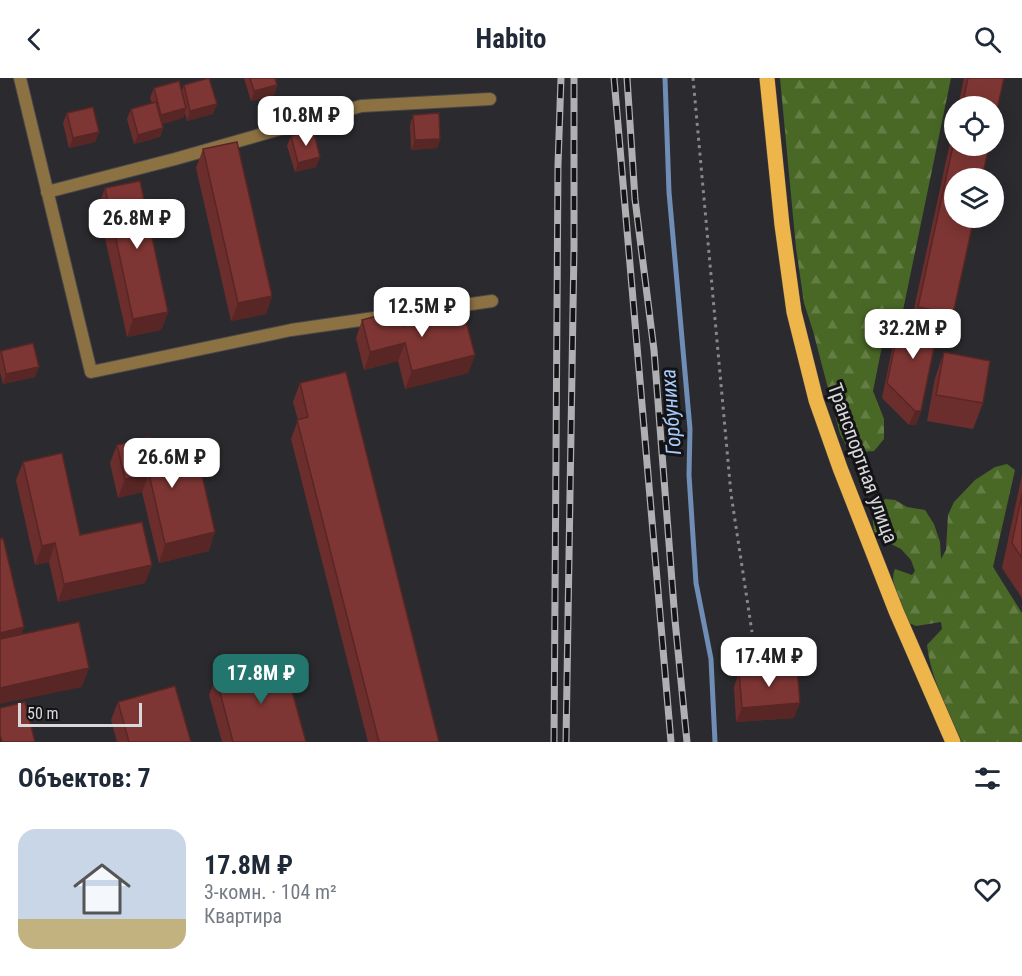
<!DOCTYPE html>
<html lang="ru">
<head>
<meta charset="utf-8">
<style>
  :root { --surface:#fff; --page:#f2f2f3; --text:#1f2937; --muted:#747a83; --line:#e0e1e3; --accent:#22766d }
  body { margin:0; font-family:"Roboto Condensed",sans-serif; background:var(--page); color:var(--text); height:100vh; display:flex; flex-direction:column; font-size:22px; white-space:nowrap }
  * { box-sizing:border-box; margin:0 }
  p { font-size:20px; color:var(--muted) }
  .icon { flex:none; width:33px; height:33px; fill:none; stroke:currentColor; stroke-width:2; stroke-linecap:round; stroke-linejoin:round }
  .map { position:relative; height:664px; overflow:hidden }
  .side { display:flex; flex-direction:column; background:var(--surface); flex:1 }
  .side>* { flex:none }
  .controls { position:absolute; left:944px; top:18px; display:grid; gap:12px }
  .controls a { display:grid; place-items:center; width:60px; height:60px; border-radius:50%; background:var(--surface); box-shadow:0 3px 15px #0003; font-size:30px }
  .scale { position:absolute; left:18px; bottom:15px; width:124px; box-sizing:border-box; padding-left:6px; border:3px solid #d9d9dc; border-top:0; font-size:16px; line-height:21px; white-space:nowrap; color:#d9d9dc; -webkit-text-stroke:4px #141416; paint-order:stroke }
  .price { position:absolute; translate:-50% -51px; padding:0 14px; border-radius:12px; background:#fff; color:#222; font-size:20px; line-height:39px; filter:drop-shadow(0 2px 3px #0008) }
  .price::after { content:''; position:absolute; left:50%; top:36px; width:18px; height:14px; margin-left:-9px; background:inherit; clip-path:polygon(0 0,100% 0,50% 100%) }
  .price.selected { background:var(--accent); color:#fff }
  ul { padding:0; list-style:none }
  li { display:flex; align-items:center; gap:18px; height:150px; padding:0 18px }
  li+li { border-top:2px solid var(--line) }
  li span { display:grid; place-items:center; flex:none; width:168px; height:120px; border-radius:18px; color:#555 }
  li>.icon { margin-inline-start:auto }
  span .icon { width:72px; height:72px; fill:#fffc; stroke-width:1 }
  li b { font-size:26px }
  h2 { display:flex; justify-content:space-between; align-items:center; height:72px; padding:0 18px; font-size:26px }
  header { display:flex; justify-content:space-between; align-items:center; height:78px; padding:0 18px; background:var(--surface); font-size:27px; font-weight:700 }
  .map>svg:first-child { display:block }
  .forest { fill:url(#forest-firs) }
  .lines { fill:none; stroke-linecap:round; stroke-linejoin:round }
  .stream { stroke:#6f8db5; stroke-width:5 }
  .minor-casing { stroke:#47474b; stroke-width:14 }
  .primary-casing { stroke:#47474b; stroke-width:16 }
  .path { stroke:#88888b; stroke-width:3; stroke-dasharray:3 4.5; stroke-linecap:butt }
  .minor { stroke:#8c7142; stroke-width:12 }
  .primary { stroke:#eeb54b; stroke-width:15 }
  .rail-casing { stroke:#b0b0b3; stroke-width:7 }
  .rail { stroke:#141416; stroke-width:4.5; stroke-dasharray:14; stroke-linecap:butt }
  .wall { fill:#6c2e2d }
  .shaded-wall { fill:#582624 }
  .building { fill:#7e3634; stroke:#582624; stroke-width:1.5 }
  .labels { text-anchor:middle; stroke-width:6; stroke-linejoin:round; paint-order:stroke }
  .street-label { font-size:20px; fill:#d9d9dc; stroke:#141416 }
  .water-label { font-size:21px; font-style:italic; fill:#a8ccfd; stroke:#141416 }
</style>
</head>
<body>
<header><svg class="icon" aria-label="back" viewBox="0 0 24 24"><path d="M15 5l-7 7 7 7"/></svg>Habito<svg class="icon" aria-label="search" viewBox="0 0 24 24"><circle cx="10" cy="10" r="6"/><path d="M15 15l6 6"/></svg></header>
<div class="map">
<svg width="1022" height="664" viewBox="0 0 1022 664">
  <defs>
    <pattern id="forest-firs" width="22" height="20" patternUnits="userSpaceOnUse" patternTransform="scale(1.5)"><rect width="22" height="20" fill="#496825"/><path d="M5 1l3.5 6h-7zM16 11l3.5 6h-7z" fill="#637d44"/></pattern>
  </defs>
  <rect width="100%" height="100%" fill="#2b2b2f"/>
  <g class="forest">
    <polygon points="780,0 951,0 901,242 890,245 885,253 873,313 884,341 884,361 874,373 850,375 840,356 813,253 804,225 796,170"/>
    <path d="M1007,386L1015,392L993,489L1022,535V664H962C948,633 931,601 927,567L942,551L941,544L916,548L909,545C903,531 888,506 895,491L912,497L915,493L911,482L901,471L879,460L874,453L871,426L886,421L895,422L907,429L925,432L934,446L940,464L941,481L946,472L948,437L954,424L975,402L995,389Z"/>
  </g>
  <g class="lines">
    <polyline class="stream" points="665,0 669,114 690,351 689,397 696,505 711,581 715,664"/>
    <defs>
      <g id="minor">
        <polyline points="20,0 91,294 291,252 492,223"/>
        <polyline points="47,114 175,81 361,28 490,21"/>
      </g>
      <polyline id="primary" points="767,0 782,147 794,234 816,322 840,390 896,533 953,664"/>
    </defs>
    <use href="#minor" class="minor-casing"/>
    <use href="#primary" class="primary-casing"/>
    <polyline class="path" points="693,0 731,416 752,554"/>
    <use href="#minor" class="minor"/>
    <use href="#primary" class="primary"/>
    <defs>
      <g id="rail">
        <polyline points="614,0 671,664"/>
        <polyline points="627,0 635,121 654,272 675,542 687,664"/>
        <polyline points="554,664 558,87 561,0"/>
        <polyline points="566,664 574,170 574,0"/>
      </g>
    </defs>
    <use href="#rail" class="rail-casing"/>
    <use href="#rail" class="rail"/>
  </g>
  <g class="wall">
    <polygon points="244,0 275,0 277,7 274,17 251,23"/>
    <polygon points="964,0 1004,0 993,28 958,28"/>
    <polygon points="184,7 213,36 187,43 185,35 183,40 162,46 163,50 160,59 134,66 127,41 131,31 152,25 150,20 154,10 182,12"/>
    <polygon points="67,35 99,54 95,64 69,70 63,45"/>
    <polygon points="413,37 440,61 437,70 411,72 410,47"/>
    <polygon points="954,46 953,236 944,262 936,260 921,333 916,347 909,347 882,320 896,252 901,238 912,240"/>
    <polygon points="291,58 320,79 316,89 295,94 287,68"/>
    <polygon points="203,71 272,218 266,236 231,243 196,90"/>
    <polygon points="105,110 168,234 161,252 127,259 98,129"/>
    <polygon points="362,242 403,248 475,277 468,295 405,311 398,283 364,292 356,260"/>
    <polygon points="1,273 35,299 3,306 0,294 0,275"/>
    <polygon points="944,274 983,325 973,351 927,343 935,300"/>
    <polygon points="300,305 439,664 368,664 291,361 298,342 293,324"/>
    <polygon points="117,367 155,380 209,473 159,485 142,414 118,420 110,385"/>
    <polygon points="23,384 80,457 152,487 145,505 58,524 49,484 35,487 16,402"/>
    <polygon points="1022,397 1022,520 1002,490"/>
    <polygon points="739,594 794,640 736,644 734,609"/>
    <polygon points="216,599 306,664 222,664 209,617"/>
    <polygon points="118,624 191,664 117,664 111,642"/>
  </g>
  <g class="shaded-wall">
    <polygon points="277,7 274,17 251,23 254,13"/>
    <polygon points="217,26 213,36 187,43 190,33"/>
    <polygon points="186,30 183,40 158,47 161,37"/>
    <polygon points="163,50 160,59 134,66 138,57"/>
    <polygon points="99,54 95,64 69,70 73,60"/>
    <polygon points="440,61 437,70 411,72 415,62"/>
    <polygon points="320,79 316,89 295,94 298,85"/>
    <polygon points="272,218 266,236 231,243 238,225"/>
    <polygon points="168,234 161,252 127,259 133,241"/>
    <polygon points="405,265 398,283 364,292 370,274"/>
    <polygon points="475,277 468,295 405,311 412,293"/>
    <polygon points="39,289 35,299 3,306 6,296"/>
    <polygon points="915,333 921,333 916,347 909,347"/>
    <polygon points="149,396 142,414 118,420 125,401"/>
    <polygon points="215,454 209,473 159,485 165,466"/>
    <polygon points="55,465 49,484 35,487 42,468"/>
    <polygon points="152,487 145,505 58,524 64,506"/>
    <polygon points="24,549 18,567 0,571 0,555"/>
    <polygon points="89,590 82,609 0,626 0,610"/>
    <polygon points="800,625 794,640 736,644 742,630"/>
  </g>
  <g class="building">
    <polygon points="209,0 217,26 190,33 184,7"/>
    <polygon points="250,0 275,0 277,7 254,13"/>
    <polygon points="968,0 1004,0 993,50 993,28 962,28"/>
    <polygon points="179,3 186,30 161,37 154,10"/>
    <polygon points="156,24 163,50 138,57 131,31"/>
    <polygon points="93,29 99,54 73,60 67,35"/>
    <polygon points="439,35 440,61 415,62 413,37"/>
    <polygon points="313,52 320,79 298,85 291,58"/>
    <polygon points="954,63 954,68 989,68 982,100 954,100 954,140 974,140 953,236 918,229"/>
    <polygon points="237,64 272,218 238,225 203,71"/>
    <polygon points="140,103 168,234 133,241 105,110"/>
    <polygon points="399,232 403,248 463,232 475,277 412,293 405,265 370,274 362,242"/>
    <polygon points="901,238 939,245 921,333 915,333 887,305"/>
    <polygon points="33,265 39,289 6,296 1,273"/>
    <polygon points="944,274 990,283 983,325 936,317"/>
    <polygon points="346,294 439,664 379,664 297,342 308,339 300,305"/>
    <polygon points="150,359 155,380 196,371 215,454 165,466 149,396 125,401 117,367"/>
    <polygon points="62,375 80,457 142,444 152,487 64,506 55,465 42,468 23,384"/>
    <polygon points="1022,416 1022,480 1012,465"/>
    <polygon points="3,460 24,549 0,555 0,461"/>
    <polygon points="79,544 89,590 0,610 0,561"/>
    <polygon points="283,580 306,664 233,664 216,599"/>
    <polygon points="797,590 800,625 742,630 739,594"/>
    <polygon points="175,608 191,664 129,664 118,624"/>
    <polygon points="25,624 35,664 2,664 0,657 0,630"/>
  </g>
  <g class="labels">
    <g class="street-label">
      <text transform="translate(863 385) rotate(70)" y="7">Транспортная улица</text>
    </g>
    <g class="water-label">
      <text transform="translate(671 334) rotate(-94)" y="7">Горбуниха</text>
    </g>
  </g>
</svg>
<div class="controls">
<a><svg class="icon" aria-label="locate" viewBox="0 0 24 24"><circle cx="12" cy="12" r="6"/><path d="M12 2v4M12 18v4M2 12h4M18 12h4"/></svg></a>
<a><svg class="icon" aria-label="layers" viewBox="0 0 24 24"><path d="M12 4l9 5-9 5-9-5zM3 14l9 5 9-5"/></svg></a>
</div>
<div class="scale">50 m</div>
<b class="price" style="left:306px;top:69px">10.8M ₽</b>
<b class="price" style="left:137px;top:172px">26.8M ₽</b>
<b class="price" style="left:422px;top:260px">12.5M ₽</b>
<b class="price" style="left:913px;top:282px">32.2M ₽</b>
<b class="price" style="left:172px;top:411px">26.6M ₽</b>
<b class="price" style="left:769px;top:610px">17.4M ₽</b>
<b class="price selected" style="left:261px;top:627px">17.8M ₽</b>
</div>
<section class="side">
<h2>Объектов: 7<svg class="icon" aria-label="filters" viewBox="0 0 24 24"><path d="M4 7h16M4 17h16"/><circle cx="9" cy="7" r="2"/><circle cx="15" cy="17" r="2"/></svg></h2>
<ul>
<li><span style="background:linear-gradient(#c9d6e8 75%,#c2b280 0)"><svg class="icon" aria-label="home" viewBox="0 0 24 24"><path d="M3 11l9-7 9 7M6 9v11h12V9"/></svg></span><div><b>17.8M ₽</b><p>3-комн. · 104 m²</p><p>Квартира</p></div><svg class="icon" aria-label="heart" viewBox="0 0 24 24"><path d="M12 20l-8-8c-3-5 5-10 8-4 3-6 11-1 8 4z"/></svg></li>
</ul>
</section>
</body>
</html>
